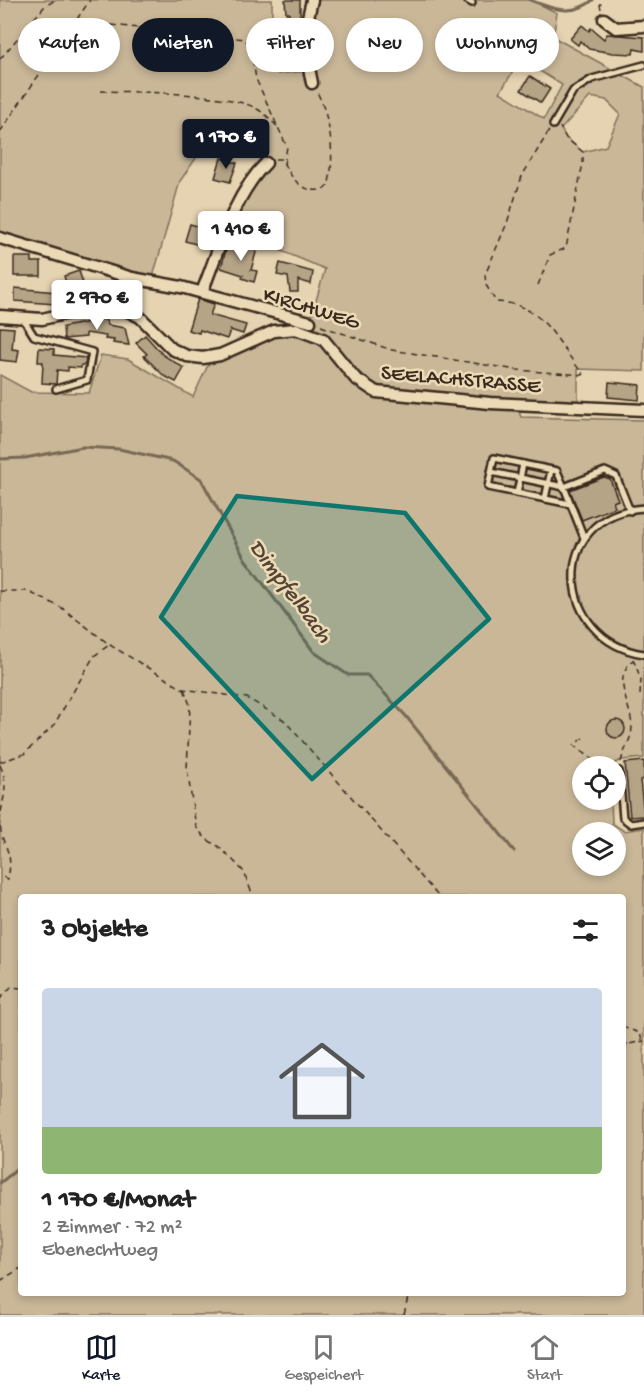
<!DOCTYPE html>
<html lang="de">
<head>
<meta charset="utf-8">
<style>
  :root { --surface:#fff; --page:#f2f2f2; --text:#222; --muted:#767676; --line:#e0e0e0; --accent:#111827 }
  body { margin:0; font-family:"Gochi Hand",sans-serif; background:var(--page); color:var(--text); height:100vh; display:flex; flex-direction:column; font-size:22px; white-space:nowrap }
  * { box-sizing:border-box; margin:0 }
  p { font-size:20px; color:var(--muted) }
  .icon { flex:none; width:33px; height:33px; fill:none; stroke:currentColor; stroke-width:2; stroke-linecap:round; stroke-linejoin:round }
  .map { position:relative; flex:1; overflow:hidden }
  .sheet { position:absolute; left:18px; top:894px; width:608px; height:402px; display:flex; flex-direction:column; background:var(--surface); border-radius:6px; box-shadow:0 3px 9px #0003 }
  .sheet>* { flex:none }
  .guide { position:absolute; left:18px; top:18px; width:609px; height:54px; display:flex; gap:12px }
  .controls { position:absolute; left:572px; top:756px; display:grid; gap:12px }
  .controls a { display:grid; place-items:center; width:54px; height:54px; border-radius:50%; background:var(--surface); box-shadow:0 3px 9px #0003; font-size:30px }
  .price { position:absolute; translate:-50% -51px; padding:0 14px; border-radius:6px; background:#fff; color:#222; font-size:20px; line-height:39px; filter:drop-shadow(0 2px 3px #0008) }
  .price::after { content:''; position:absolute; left:50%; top:36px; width:18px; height:14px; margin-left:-9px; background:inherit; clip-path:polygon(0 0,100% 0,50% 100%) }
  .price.selected { background:var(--accent); color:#fff }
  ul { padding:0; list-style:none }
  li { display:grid; align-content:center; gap:12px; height:318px; padding:0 24px }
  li+li { border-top:2px solid var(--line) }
  li span { display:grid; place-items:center; height:186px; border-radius:6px; color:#555 }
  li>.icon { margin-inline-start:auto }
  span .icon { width:108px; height:108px; fill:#fffc; stroke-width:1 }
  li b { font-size:26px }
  h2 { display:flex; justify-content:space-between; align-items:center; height:72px; padding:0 24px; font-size:26px }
  .tag { padding:0 21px; border-radius:27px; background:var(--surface); box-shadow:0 3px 9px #0003; font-size:21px; line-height:54px }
  .tag.selected { background:var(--accent); color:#fff }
  .tab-bar { display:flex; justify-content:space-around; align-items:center; height:84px; border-top:2px solid var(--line); background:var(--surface); font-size:16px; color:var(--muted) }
  .tab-bar a { display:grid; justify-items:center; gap:3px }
  .tab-bar .selected { color:var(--accent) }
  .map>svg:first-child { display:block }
  .green { fill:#c9b798; stroke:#82705b; stroke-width:1.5; fill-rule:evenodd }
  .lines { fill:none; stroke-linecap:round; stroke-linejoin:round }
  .stream { stroke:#796753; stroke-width:3 }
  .building { fill:#b6a487; stroke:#3b2a1e; stroke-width:1.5 }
  .service-casing { stroke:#3b2a1e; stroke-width:10 }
  .minor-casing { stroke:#3b2a1e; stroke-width:15 }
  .path { stroke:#3b2a1e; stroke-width:1.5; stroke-dasharray:6 4.5; stroke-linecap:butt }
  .service { stroke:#ecdab7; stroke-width:5 }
  .minor { stroke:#ecdab7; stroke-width:10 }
  .marked { fill:#0f766e; fill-opacity:0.2; stroke:#0f766e; stroke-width:4.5; stroke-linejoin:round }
  .labels { text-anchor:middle; stroke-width:5; stroke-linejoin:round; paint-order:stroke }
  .street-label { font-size:22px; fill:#3b2a1e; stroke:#ecdab7 }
  .water-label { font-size:24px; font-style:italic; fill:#554434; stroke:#ecdab7 }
</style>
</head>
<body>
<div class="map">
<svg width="644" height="1315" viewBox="0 0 644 1315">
  <rect width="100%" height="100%" fill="#e5d3b1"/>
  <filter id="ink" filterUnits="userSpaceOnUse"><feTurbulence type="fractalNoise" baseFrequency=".0167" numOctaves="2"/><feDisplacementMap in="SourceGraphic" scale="12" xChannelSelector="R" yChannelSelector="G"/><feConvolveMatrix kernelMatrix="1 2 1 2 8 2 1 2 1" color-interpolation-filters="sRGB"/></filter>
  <g filter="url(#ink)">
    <path class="green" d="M0,0H272V50L278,74L308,71L305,56L319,54L320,25L308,22L315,0H532L557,13L553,37L644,87V371L578,369V406L515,401L521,417L644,420V758L622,760L609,766H582V800H611L612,823L624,831L644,828V1315H0V375L31,392L89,393L101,355L128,359L193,397L209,363L287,321L310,322L325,269L233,231L247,198L268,162L212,135L180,181L153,277L93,267L0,238ZM521,59L562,85L544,119L500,92ZM590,97L606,100L620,114L606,146L583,152L566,138L561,129ZM582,832H615V866H582ZM21,897H622V1293H21Z"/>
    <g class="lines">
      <g class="stream">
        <path d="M530,0C553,9 572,17 593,0"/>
        <polyline points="0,459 25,458 83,447 119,449 173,461 201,479 245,559 314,652 348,675 367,675 405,715 514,851"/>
        <polyline points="0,1183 21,1166"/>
      </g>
    </g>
    <g class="building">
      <polygon points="285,0 300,0 300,13 296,38 291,37 293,53 279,54 277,36 290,34 289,13 286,13"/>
      <polygon points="582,25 589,31 591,28 604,39 607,34 644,37 644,51 634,49 633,54 613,53 589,49 580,41 578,45 570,39"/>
      <polygon points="530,76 550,89 541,103 521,90"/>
      <polygon points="221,158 237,163 230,182 215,178"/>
      <polygon points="190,224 208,229 207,247 185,241"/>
      <polygon points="245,245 257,249 251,270 257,271 254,282 242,278 243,275 221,268 227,246 243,250"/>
      <polygon points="14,257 32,257 32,262 41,262 41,276 14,276"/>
      <polygon points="280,263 313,272 311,284 298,280 298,292 290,292 288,277 277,275"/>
      <polygon points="79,271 85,289 69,294 64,276"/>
      <polygon points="15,288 56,292 55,304 15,301"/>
      <polygon points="198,299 214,304 210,315 246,325 243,334 230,330 227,339 200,330 199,333 188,330"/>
      <polygon points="95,318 105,319 108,325 125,328 129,345 113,343 114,340 105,339 106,336 86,333 86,337 64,339 63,327 94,321"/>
      <polygon points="0,327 14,328 12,349 19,350 17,362 0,360"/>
      <polygon points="145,335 163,355 184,368 176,382 164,376 144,356 147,354 136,343"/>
      <polygon points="39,348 54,349 54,355 86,358 85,365 81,365 81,368 68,367 68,371 57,370 56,384 42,383 43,362 38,362"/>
      <polygon points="609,382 640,385 639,400 608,397"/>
      <polygon points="604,477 610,479 618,500 613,502 615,507 582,520 570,490"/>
      <circle cx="616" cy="729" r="9"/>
      <polygon points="644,761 644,779 640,780 644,816 630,817 625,763"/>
    </g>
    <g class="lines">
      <defs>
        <g id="service">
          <polyline points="467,0 472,3"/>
          <polyline points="553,125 573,91 592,79 644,65"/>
          <polyline points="24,320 34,336 92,352 87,380 56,389"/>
          <polyline points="491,472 564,487"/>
          <polyline points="564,487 557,471 494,458 488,487 570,504"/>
          <polyline points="517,493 523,464"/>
          <polyline points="545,499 551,470"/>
          <path d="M644,508C546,514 555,641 644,654"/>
          <polyline points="584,538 564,487 605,471 616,476 630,511"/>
          <polyline points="619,771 623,818 631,824 644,822"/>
        </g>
        <g id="minor">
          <polyline points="604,19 616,28 644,26"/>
          <polyline points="312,83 303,39 312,0"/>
          <polyline points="0,238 132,278 181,287 310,322"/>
          <path d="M202,292C219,250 233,196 266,163"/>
          <polyline points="0,316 42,319 95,307 118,306 140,317 172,349 187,356 203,358 220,355 274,331 296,329 323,339 355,378 376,392 490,403 644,410"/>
        </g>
      </defs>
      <use href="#service" class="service-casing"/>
      <use href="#minor" class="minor-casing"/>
      <g class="path">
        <polyline points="601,9 600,5 604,0"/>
        <polyline points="111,25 245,39 251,49 256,79 287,147 284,164"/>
        <polyline points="0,59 44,7 55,0"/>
        <path d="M101,91C136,92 230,92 257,109C265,113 271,121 278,127"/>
        <path d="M549,131L522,176L507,223L485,275L486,285L496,302C545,303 556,343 584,375"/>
        <polyline points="0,132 90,0"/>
        <path d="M275,159H281C292,177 299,193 323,190L328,186C336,158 330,117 317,92"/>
        <polyline points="538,285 550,255 566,248 583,163 583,152 566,138 560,127"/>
        <polyline points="321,326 392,350 517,370 583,375"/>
        <polyline points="0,591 27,591 62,608 110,645 183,689 247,698 284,720 439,897"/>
        <polyline points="633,659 641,679 640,695"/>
        <polyline points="184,689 190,705 187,769 196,827 206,839 218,846 232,859 244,872 251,891 247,897"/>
        <polyline points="583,738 574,745 601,766"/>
        <polyline points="0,762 24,754 54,725 94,656 109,645"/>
        <path d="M621,762C623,753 628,744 631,735C637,709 608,682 633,660"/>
        <path d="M0,765C11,789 0,802 0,825C3,851 14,849 8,879L0,876"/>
        <polyline points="0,999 11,987 21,988"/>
        <polyline points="622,1027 640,1033 642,1040"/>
        <polyline points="622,1043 628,1044"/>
        <polyline points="622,1050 629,1044 644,1041"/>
        <polyline points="0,1281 21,1268"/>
        <polyline points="404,1315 409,1293"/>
      </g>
      <use href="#service" class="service"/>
      <use href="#minor" class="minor"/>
    </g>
  </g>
  <path class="marked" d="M237,496L405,513L489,619L312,779L161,617Z"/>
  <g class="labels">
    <g class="street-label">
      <text transform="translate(312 306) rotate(17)" y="8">KIRCHWEG</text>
      <text transform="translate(461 377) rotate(5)" y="8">SEELACHSTRASSE</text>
    </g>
    <g class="water-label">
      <text transform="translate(292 590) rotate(53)" y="8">Dimpfelbach</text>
    </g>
  </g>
</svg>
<div class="controls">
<a><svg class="icon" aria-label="locate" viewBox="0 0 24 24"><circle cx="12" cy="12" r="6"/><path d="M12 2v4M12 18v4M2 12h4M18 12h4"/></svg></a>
<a><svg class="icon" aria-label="layers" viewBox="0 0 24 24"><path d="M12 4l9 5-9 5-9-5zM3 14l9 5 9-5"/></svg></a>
</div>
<b class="price selected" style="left:226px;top:170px">1 170 €</b>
<b class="price" style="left:241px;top:262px">1 410 €</b>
<b class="price" style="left:97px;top:331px">2 970 €</b>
<div class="guide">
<a class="tag">Kaufen</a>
<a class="tag selected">Mieten</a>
<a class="tag">Filter</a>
<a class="tag">Neu</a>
<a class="tag">Wohnung</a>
</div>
<section class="sheet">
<h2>3 Objekte<svg class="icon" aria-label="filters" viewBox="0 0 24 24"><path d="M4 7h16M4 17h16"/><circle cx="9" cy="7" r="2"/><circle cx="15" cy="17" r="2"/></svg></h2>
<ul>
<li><span style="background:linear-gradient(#c9d6e8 75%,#8fb573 0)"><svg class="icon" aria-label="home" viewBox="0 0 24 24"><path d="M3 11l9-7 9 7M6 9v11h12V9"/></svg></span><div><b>1 170 €/Monat</b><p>2 Zimmer · 72 m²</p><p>Ebenechtweg</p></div></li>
</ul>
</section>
</div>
<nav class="tab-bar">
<a class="selected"><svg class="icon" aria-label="map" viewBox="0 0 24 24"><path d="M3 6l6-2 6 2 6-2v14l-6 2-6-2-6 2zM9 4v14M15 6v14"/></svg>Karte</a>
<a><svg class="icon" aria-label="saved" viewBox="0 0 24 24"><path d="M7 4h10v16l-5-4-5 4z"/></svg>Gespeichert</a>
<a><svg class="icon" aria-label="home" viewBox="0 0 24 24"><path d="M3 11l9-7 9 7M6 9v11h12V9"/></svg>Start</a>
</nav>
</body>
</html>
